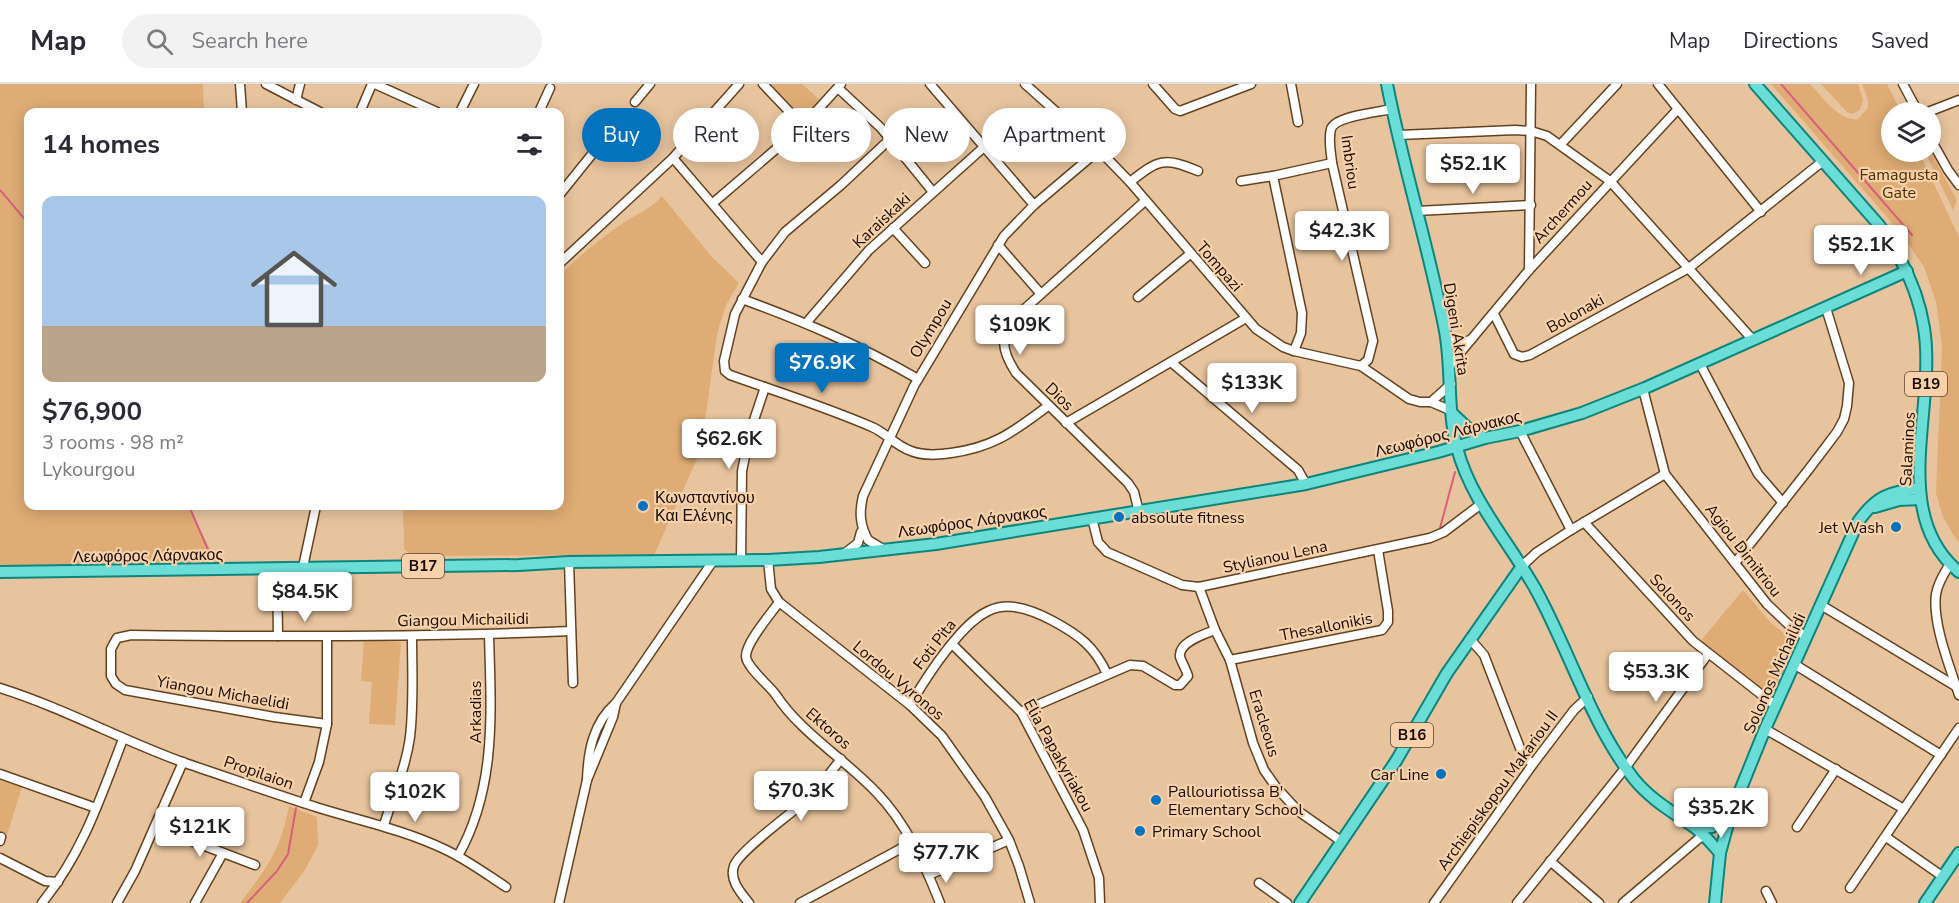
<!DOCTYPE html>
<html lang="en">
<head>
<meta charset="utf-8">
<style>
  :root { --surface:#fff; --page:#f2f2f3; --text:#2b2b33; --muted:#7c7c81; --line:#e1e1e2; --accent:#0473bd }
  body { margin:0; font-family:"Nunito Sans",sans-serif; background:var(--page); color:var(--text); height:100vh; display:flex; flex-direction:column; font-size:22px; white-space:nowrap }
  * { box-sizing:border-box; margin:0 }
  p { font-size:20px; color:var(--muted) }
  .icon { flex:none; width:33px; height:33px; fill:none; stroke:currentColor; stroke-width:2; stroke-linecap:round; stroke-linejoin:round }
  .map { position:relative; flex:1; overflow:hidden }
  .drawer { position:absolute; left:24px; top:24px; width:540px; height:402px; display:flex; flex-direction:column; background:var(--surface); border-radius:12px; box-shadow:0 3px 15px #0003 }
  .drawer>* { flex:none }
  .banner { position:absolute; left:582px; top:24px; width:570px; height:54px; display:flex; gap:12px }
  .controls { position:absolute; left:1881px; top:18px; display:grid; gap:12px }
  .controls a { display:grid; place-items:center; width:60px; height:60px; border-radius:50%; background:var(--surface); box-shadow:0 3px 15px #0003; font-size:30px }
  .price { position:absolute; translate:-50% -51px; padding:0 14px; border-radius:6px; background:#fff; color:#222; font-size:20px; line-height:39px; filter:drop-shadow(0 2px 3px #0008) }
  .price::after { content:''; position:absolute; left:50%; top:36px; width:18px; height:14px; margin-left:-9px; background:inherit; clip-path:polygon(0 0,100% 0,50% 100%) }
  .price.on { background:var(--accent); color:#fff }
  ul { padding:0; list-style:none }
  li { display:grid; align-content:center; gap:12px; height:318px; padding:0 18px }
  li+li { border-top:2px solid var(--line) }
  li span { display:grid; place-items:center; height:186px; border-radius:12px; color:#555 }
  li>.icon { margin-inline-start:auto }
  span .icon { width:108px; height:108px; fill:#fffc; stroke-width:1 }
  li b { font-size:26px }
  h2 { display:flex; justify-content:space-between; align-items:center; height:72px; padding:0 18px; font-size:26px }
  .chip { padding:0 21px; border-radius:27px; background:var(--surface); box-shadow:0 3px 15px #0003; font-size:21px; line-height:54px }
  .chip.on { background:var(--accent); color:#fff }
  header { display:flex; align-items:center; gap:36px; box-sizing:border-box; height:84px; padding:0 30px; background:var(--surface); border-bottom:2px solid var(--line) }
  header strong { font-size:28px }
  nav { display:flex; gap:33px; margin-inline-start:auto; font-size:21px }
  .search { width:420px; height:54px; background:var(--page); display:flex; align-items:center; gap:15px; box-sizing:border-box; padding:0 21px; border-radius:33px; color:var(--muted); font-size:22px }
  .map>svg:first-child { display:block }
  .green { fill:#dfac75 }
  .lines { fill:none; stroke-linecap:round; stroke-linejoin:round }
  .stream { stroke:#d8607c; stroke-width:2 }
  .minor-casing { stroke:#624320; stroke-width:11 }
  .major-casing { stroke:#0e857b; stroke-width:14 }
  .minor { stroke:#fff; stroke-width:8 }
  .major { stroke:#6bddd7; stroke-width:10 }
  .poi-dot { fill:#0473bd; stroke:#f6d1aa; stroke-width:2 }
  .labels { text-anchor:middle; stroke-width:4.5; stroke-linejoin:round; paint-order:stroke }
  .shield { fill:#f6d1aa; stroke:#5b4634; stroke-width:1.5 }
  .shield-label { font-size:15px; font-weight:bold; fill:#180b01 }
  .street-label { font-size:16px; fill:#180b01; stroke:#f6d1aa }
  .park-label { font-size:16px; fill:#4f2e01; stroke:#f6d1aa }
  .poi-label { font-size:16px; fill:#180b01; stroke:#f6d1aa; text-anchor:start }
</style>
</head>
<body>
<header>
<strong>Map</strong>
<div class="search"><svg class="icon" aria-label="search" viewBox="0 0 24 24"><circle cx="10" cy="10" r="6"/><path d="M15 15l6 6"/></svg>Search here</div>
<nav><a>Map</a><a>Directions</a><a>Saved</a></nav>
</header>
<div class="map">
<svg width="1959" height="819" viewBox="0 0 1959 819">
  <rect width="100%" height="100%" fill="#e8c49e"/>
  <g class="green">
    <polygon points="0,0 203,0 204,28 28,28 28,422 188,422 217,478 0,482"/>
    <path d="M771,0H802L819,15C817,18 814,24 810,27C796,36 779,9 771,0Z"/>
    <path d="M1771,0H1810C1822,12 1839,38 1858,35L1868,24V16L1862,0H1887L1901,28H1892V68H1919L1959,153V460L1943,433L1936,409L1942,262L1936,218L1924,183L1900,148Z"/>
    <polygon points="1821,0 1858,0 1863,16 1860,26 1852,30 1847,28"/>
    <polygon points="1930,67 1957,116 1953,126 1925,68"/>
    <path d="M662,112L711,172L739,199L726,221L717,250L706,330L697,375L654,471L413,472L404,465L403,422H560V191C580,171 600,155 623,139C638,129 650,126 662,112Z"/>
    <polygon points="1743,506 1770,538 1793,557 1795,562 1773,608 1766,613 1698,560"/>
    <polygon points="364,556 401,558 395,641 369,640 372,598 361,597"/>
    <polygon points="0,696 22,703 6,754 0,752"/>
    <path d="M289,722L317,733L318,761L305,786L280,819H240C267,784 280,767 289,722Z"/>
  </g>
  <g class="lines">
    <g class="stream">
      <polyline points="1781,0 1912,151"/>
      <polyline points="0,106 28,139"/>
      <polyline points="189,422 212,475"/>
      <polyline points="1440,444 1455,388"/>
      <polyline points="247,819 277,787 288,770 296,724"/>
    </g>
    <defs>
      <g id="minor">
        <polyline points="240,0 242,28"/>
        <polyline points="266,0 320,28"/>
        <polyline points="375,0 437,28"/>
        <polyline points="763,0 803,42"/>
        <polyline points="930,0 1034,121"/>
        <polyline points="1025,0 1099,66 1130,98 1256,245 1283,263 1294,267 1361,282 1409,315 1420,318 1431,318 1452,327"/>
        <polyline points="1153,0 1175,25 1180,27 1251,0"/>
        <polyline points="1291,0 1298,38"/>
        <polyline points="1658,0 1761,128"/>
        <polyline points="1903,0 1918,28"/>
        <polyline points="838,4 881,44 933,108"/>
        <polyline points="296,16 300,0"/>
        <polyline points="635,18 650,0"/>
        <polyline points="360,28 372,0"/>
        <polyline points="460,28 474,0"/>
        <polyline points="539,28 550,4"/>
        <polyline points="1928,28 1959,16"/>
        <polyline points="1399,51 1515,46 1531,47 1547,52 1610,97 1753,256"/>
        <polyline points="1930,54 1948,86 1959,101"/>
        <path d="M890,55L841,101L785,148L762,178L735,230L724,277L725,287L730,291C778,308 826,323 872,343C886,349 896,362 911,367C924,372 937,371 951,369C995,363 1014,347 1048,322"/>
        <polyline points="1561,60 1617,0"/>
        <polyline points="673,74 762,178"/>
        <polyline points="1273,92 1302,229 1301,249 1294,267"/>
        <polyline points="1241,97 1273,92 1332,79"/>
        <path d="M1130,98C1159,75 1164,73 1198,87"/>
        <polyline points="560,110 614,43"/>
        <polyline points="713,119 803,42 841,0"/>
        <polyline points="1417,127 1531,121"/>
        <polyline points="893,144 925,179"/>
        <polyline points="998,161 1041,210"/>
        <polyline points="560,179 673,74 739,0"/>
        <polyline points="1529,186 1531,0"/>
        <polyline points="1138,213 1190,170"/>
        <path d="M742,215C805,238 859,261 918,295"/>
        <polyline points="1494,230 1514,270 1522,273 1530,271 1689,184 1823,77"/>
        <polyline points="807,238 869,166 984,63"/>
        <path d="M1445,250C1454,257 1461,261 1472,255"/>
        <polyline points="1171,278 1298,386 1306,400"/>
        <polyline points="1700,280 1758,390 1783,419"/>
        <polyline points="1450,281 1529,186 1678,25"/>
        <path d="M1361,282L1368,276L1373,257L1332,79C1331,68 1328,56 1331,45C1335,32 1379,28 1392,25"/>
        <polyline points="1643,305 1665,390 1767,520 1788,540 1806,553"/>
        <polyline points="1431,318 1451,300"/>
        <polyline points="1066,339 1246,234"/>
        <polyline points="1520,347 1571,446"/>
        <path d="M1139,428L1134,408L1128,399L1016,289C999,263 1000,250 1021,228L1145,117"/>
        <polyline points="1092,434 1098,458 1107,468 1182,501 1199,503 1430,454 1444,448 1481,420"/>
        <polyline points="1584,438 1693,557 1776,622"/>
        <path d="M883,465L868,456C860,441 859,429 863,412L914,302L1004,152L1034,121L1099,66"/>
        <polyline points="845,469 858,459 861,448"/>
        <polyline points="768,476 771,505 779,518 910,621 942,652 985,713 1009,756 1019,782 1030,819"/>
        <polyline points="741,477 742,387 750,348 765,303"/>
        <polyline points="569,478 573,599"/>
        <polyline points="1735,479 1809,385 1837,348 1844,335 1847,322 1849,299 1826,224"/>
        <path d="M1950,480C1944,489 1938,499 1936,510C1932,539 1950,583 1959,611"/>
        <polyline points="1522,482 1537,468 1571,446 1665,390"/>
        <polyline points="303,483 316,422"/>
        <polyline points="277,484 278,552"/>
        <polyline points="1199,503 1215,546 1230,576 1253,659 1264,686 1276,703 1298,727 1341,757"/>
        <path d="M779,518C771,530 746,558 746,572C746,583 769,601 776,611C800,648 846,676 877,709C906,739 925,781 940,819"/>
        <polyline points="1821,521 1957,603"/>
        <polyline points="1470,555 1484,571 1520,664 1527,675 1533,680"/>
        <polyline points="952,560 1021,628 1083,746 1099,794 1100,819"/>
        <polyline points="1230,576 1382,546 1388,538 1388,527 1378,466"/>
        <polyline points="1794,580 1941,671"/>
        <path d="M0,604C64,624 123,657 185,679C230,694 274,710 319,724C361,737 404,746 444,765C466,775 486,790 506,803"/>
        <path d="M910,621C923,599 937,577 954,557C986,518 1008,513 1053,537C1079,551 1095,563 1107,590"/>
        <path d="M1021,628L1130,581L1143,582L1175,601H1180L1188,592C1186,585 1182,579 1180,573C1178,558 1205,550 1215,546"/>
        <path d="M327,640L274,633L125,606L116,600L111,592V565L117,554L131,551C278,553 424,553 571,547"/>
        <polyline points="1765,645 1904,725"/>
        <polyline points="0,690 96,724"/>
        <path d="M587,696C588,667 593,639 616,619L713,477"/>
        <polyline points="304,719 319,678 327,640 327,553"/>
        <path d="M384,741C393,712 406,683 410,653C414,619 412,585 412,552"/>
        <polyline points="155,743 255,781"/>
        <polyline points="1797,743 1836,685"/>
        <polyline points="1886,753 1942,792"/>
        <polyline points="0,757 1,753"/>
        <path d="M458,772C497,703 491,627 489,551"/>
        <polyline points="0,774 45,797 58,798"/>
        <polyline points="1550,777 1599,819"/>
        <polyline points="929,791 1009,756"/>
        <polyline points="1259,799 1287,819"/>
        <polyline points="1850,804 1959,644"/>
        <polyline points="1766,807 1772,819"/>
        <path d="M42,819C83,768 100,715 123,655"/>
        <polyline points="117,819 135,787 183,678"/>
        <polyline points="195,819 223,769"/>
        <polyline points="559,819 587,696 613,633 616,619"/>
        <path d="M749,819C741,809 729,796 734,782C739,767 791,730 805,717C819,704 830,689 841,675"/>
        <polyline points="800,819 911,759"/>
        <polyline points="1434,819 1533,680 1574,626 1588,613"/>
        <polyline points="1517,819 1626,683 1708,570"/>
        <polyline points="1623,819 1703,751"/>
      </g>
      <g id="major">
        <path d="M1387,0C1403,83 1429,164 1445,247C1452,285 1447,327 1457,364C1471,417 1510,459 1536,506C1569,566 1592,642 1634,695C1651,716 1673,728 1694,743C1704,750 1712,760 1720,769"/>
        <path d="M1755,0L1879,141C1901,172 1918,205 1924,244C1937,323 1888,429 1959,488"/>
        <polyline points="1452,329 1472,348 1485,354"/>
        <polyline points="1875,423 1899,416 1921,415"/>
        <polyline points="0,488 519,481 569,478 768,476 819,473 936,460 1306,400 1438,368 1485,354 1520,347 1582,329 1645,304 1907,187"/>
        <polyline points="1696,744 1712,743 1730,730"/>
        <polyline points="1300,819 1396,677 1447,589 1522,482"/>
        <path d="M1715,819L1720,769L1731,729L1765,645L1858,438C1877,411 1888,409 1920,404"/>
        <polyline points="1925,819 1959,769"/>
      </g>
    </defs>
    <use href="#minor" class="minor-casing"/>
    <use href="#major" class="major-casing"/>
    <use href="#minor" class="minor"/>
    <use href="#major" class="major"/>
  </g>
  <g class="poi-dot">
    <circle cx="643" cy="422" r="6"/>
    <circle cx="1119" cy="433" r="6"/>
    <circle cx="1896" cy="443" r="6"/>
    <circle cx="1441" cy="690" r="6"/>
    <circle cx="1156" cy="716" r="6"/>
    <circle cx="1140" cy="747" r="6"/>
  </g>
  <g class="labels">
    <g class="shield">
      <rect x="1905" y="288" width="42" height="24" rx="4.5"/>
      <rect x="402" y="470" width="42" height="24" rx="4.5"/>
      <rect x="1391" y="639" width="42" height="24" rx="4.5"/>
    </g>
    <g class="shield-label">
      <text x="1926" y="305">B19</text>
      <text x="423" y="487">B17</text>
      <text x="1412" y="656">B16</text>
    </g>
    <g class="street-label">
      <text transform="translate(1351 78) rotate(82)" y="6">Imbriou</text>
      <text transform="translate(1562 127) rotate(-48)" y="6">Archermou</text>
      <text transform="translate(881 136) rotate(-43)" y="6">Karaiskaki</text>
      <text transform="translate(1220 182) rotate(49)" y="6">Tompazi</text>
      <text transform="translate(1575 229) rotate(-29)" y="6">Bolonaki</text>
      <text transform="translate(930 244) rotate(-59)" y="6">Olympou</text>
      <text transform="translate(1457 245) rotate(81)" y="6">Digeni Akrita</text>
      <text transform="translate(1060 312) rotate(44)" y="6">Dios</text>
      <text transform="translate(1448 349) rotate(-14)" y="6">Λεωφόρος Λάρνακος</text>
      <text transform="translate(1907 365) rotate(-87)" y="6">Salaminos</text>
      <text transform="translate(972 437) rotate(-8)" y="6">Λεωφόρος Λάρνακος</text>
      <text transform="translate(1744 466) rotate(52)" y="6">Agiou Dimitriou</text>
      <text transform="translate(148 471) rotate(-1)" y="6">Λεωφόρος Λάρνακος</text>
      <text transform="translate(1275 472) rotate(-12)" y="6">Stylianou Lena</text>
      <text transform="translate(1673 513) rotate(47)" y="6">Solonos</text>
      <text transform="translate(463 535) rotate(-1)" y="6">Giangou Michailidi</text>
      <text transform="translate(1326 542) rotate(-11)" y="6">Thesallonikis</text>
      <text transform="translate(934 560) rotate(-52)" y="6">Foti Pita</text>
      <text transform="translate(1774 589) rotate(-66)" y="6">Solonos Michailidi</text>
      <text transform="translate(899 596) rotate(40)" y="6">Lordou Vyronos</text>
      <text transform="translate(223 608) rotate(10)" y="6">Yiangou Michaelidi</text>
      <text transform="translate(475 628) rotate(-90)" y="6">Arkadias</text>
      <text transform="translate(1265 639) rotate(73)" y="6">Eracleous</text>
      <text transform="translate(829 644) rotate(41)" y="6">Ektoros</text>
      <text transform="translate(1059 671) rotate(61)" y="6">Elia Papakyriakou</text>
      <text transform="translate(259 688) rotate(19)" y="6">Propilaion</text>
      <text transform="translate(1497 706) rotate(-54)" y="6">Archiepiskopou Makariou II</text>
    </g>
    <g class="park-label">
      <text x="1899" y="96">Famagusta<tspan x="1899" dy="18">Gate</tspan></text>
    </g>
    <g class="poi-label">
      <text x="655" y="419">Κωνσταντίνου<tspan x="655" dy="18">Και Ελένης</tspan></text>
      <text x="1131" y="439">absolute fitness</text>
      <text x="1884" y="449" text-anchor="end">Jet Wash</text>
      <text x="1429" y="696" text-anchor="end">Car Line</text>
      <text x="1168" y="713">Pallouriotissa B'<tspan x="1168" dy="18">Elementary School</tspan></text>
      <text x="1152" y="753">Primary School</text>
    </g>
  </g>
</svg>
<div class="controls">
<a><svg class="icon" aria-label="layers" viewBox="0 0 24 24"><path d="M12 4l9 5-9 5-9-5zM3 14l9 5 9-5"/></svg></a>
</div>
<b class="price" style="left:1473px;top:111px">$52.1K</b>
<b class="price" style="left:1342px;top:178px">$42.3K</b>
<b class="price" style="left:1861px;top:192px">$52.1K</b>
<b class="price" style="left:1020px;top:272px">$109K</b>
<b class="price on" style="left:822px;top:310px">$76.9K</b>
<b class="price" style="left:1252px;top:330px">$133K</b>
<b class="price" style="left:729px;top:386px">$62.6K</b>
<b class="price" style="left:305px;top:539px">$84.5K</b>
<b class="price" style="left:1656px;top:619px">$53.3K</b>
<b class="price" style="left:801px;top:738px">$70.3K</b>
<b class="price" style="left:415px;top:739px">$102K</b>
<b class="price" style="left:1721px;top:755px">$35.2K</b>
<b class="price" style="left:200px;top:774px">$121K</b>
<b class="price" style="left:946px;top:800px">$77.7K</b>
<div class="banner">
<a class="chip on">Buy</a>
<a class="chip">Rent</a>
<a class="chip">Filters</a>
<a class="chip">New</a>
<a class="chip">Apartment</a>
</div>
<section class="drawer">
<h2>14 homes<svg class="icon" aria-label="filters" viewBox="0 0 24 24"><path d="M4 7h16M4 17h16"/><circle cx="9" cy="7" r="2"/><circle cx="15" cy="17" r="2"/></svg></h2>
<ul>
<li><span style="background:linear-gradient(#a9c7e8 70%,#b9a48a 0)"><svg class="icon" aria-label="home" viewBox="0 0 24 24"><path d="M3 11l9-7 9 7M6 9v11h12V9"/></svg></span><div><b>$76,900</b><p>3 rooms · 98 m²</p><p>Lykourgou</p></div></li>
</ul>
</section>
</div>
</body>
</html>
